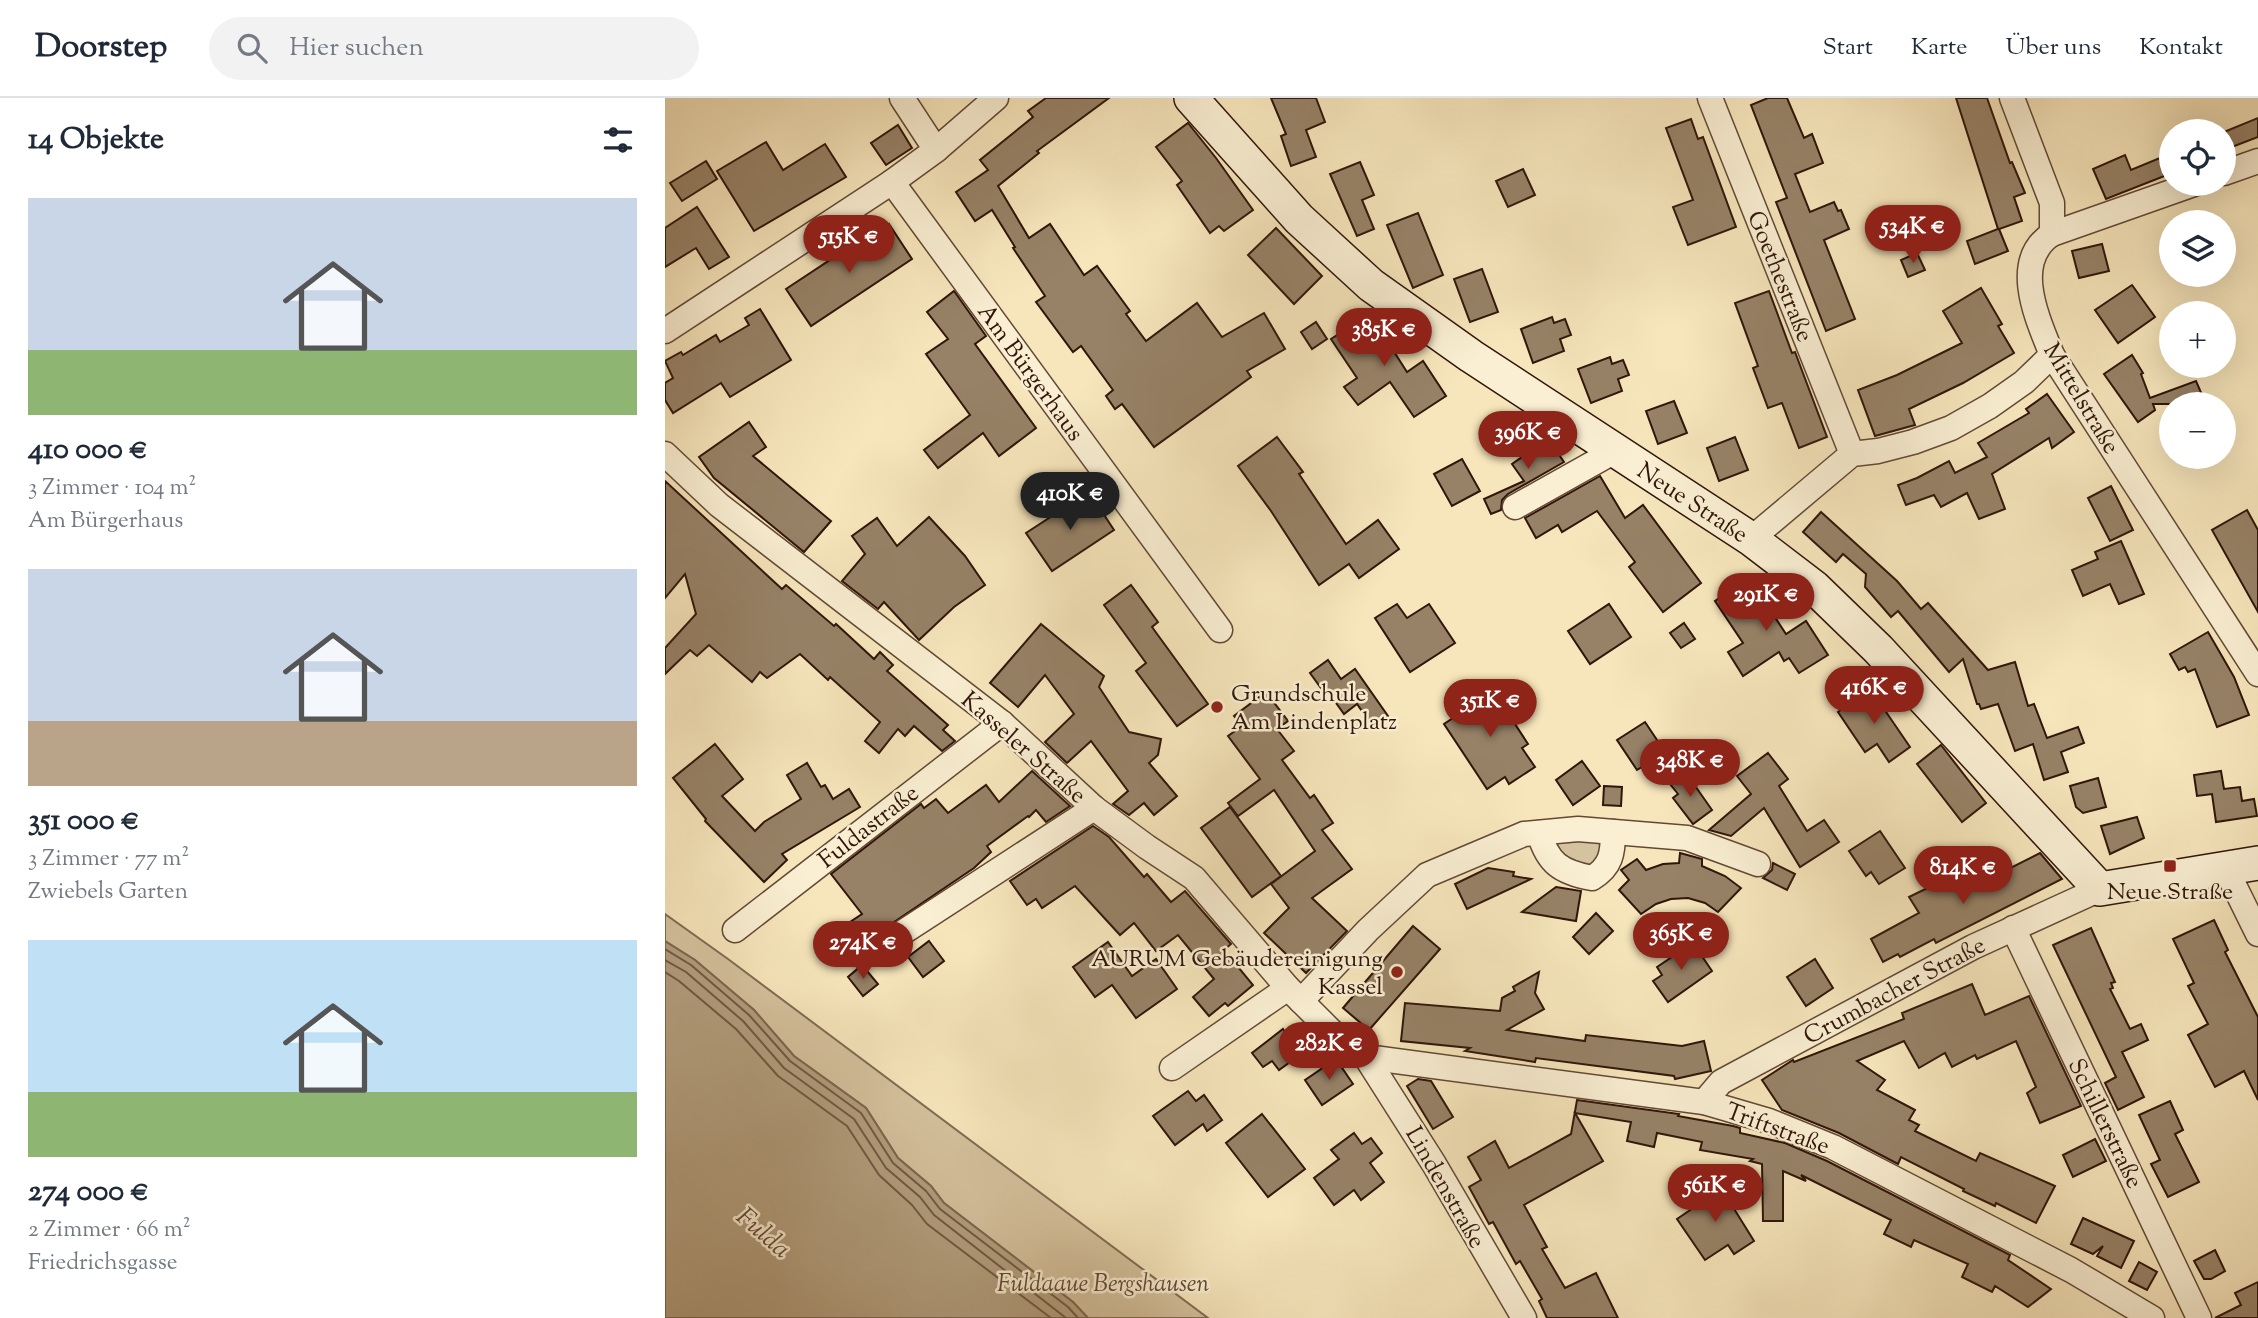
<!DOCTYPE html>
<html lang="de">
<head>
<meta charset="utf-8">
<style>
  :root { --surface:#fff; --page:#f2f2f3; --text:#1f2937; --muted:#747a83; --line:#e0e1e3; --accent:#8f2418 }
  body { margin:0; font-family:"Sorts Mill Goudy",serif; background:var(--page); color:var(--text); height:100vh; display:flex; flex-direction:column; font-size:26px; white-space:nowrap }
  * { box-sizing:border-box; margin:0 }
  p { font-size:23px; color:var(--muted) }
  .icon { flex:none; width:38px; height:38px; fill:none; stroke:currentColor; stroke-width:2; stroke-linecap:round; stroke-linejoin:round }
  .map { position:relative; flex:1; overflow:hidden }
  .drawer { display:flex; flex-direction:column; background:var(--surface); width:665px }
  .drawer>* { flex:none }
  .controls { position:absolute; left:1494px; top:21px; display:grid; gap:14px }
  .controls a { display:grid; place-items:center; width:77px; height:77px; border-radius:50%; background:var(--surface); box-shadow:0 7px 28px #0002; font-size:35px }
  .price { position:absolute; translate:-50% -60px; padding:0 16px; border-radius:24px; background:var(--accent); color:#fff; font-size:23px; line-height:46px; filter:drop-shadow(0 2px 4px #0008) }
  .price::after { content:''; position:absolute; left:50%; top:42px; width:21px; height:16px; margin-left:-10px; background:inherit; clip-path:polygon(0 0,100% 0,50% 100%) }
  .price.current { background:#222; color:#fff }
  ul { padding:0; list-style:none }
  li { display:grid; align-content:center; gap:14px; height:371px; padding:0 28px }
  li span { display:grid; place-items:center; height:217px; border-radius:0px; color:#555 }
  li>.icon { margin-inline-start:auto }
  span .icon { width:126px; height:126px; fill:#fffc; stroke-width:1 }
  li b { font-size:30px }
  h2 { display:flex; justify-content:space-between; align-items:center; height:84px; padding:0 28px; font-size:30px }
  header { display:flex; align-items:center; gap:42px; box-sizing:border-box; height:98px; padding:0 35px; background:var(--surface); border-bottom:2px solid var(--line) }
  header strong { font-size:33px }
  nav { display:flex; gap:38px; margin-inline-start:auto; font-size:24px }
  .search { width:490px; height:63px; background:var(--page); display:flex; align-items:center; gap:18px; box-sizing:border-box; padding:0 24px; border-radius:38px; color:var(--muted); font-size:26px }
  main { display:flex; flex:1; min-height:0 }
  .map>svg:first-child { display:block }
  .green { fill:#d5c29e; stroke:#826c54; stroke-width:2 }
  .water { fill:#b39f7f; stroke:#7f6850; stroke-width:2 }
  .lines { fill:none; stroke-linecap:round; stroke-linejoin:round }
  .shore { stroke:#725a44; stroke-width:2 }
  .building { fill:#978267; stroke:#30150a; stroke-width:2 }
  .street-casing { stroke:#624936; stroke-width:27 }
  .secondary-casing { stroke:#30150a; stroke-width:36 }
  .street { stroke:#faefd3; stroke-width:24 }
  .secondary { stroke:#faefd3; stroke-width:33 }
  .poi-dot { fill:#8f2418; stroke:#faefd3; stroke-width:2.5 }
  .labels { text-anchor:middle; stroke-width:5; stroke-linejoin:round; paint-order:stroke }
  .street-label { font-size:24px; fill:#30150a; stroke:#faefd3 }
  .poi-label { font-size:24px; fill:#30150a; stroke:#faefd3; text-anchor:start }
  .park-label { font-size:24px; font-style:italic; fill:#624936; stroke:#faefd3 }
  .water-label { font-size:26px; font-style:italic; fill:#644c39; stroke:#faefd3 }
</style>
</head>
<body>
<header>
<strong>Doorstep</strong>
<div class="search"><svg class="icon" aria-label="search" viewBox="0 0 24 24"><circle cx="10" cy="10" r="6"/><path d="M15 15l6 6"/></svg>Hier suchen</div>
<nav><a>Start</a><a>Karte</a><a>Über uns</a><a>Kontakt</a></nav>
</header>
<main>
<section class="drawer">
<h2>14 Objekte<svg class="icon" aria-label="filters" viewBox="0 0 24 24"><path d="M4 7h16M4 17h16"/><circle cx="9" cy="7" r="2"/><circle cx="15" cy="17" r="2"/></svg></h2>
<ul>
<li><span style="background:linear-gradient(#c9d6e8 70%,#8fb573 0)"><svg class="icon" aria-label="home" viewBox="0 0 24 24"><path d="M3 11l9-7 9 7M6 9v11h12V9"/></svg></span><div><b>410 000 €</b><p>3 Zimmer · 104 m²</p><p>Am Bürgerhaus</p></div></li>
<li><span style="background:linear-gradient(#c9d6e8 70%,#b9a48a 0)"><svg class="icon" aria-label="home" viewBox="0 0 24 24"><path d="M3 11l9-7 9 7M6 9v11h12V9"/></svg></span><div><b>351 000 €</b><p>3 Zimmer · 77 m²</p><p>Zwiebels Garten</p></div></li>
<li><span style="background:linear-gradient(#bfe0f5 70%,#8fb573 0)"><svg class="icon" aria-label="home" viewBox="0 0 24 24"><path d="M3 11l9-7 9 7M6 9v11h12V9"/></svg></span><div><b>274 000 €</b><p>2 Zimmer · 66 m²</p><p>Friedrichsgasse</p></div></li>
</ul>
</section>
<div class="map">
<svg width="1593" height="1220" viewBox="0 0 1593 1220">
  <rect width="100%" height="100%" fill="#f7e6bc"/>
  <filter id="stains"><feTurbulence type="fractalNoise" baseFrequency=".00286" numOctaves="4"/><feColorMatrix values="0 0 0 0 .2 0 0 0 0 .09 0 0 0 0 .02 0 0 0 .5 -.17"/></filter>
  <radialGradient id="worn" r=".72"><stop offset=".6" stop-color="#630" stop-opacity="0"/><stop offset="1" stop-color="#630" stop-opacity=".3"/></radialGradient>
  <g class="green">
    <polygon points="891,741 933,742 936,750 932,765 918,770 890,753"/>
    <polygon points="0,816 63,861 543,1220 423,1220 408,1204 279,1105 266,1088 233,1060 201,1010 129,958 89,912 30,862 0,843"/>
  </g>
  <polygon class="water" points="0,843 30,862 89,912 129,958 201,1010 233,1060 266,1088 279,1105 408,1204 423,1220 0,1220"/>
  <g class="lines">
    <g class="shore">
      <polyline points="0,851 26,867 84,917 125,963 196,1015 228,1065 261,1093 275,1111 403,1209 413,1220"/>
      <polyline points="0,862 21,874 78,923 119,970 189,1021 221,1070 255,1099 269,1117 401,1220"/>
      <polyline points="0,874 14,883 71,931 113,978 182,1028 214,1077 247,1107 262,1126 386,1220"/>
    </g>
  </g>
  <g class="building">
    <polygon points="381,0 444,0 372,53 374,55 333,88 364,140 385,126 419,177 432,168 465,213 461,216 481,243 532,205 557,239 599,215 620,251 582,273 586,279 489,349 457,306 450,311 441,298 448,292 416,248 408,254 371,204 380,198 348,150 350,149 327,112 310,123 291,94 323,72 315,62 368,19 363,13"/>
    <polygon points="606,0 651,0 660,24 641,32 651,59 626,68 616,38 621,36"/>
    <polygon points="1103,0 1122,0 1139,40 1147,36 1158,65 1130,76 1145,114 1169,104 1173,113 1176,112 1184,131 1159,142 1190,221 1161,233 1111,104 1122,100 1086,7"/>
    <polygon points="1291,0 1322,0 1345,65 1347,64 1360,95 1349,99 1357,123 1334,131 1343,153 1310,166 1302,143 1333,131"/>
    <polygon points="1593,20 1593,39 1559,52 1559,34"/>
    <polygon points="1026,21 1033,41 1038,39 1071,129 1023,147 1008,109 1028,102 1001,30"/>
    <polygon points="523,25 551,60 588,112 559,133 554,128 545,135 512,87 517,83 491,49"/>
    <polygon points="233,27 247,50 221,67 206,45"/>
    <polygon points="101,44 118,72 160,46 181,79 89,133 52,73"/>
    <polygon points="1507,55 1507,75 1441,101 1428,71 1460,57 1466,72"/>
    <polygon points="41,63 52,81 17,103 5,85"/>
    <polygon points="695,64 709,97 697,102 709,131 692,138 665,76"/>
    <polygon points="858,71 870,97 843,109 831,83"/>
    <polygon points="32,109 64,159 44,171 31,150 0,169 0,130"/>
    <polygon points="753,115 778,177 748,190 722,127"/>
    <polygon points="224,126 247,161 146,228 121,191 186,148 188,151"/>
    <polygon points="611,130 657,178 629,206 583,157"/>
    <polygon points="1437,146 1444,173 1414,180 1407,153"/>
    <polygon points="1252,155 1260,172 1243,179 1236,162"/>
    <polygon points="817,171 833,214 805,224 789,181"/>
    <polygon points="1467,187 1490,219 1453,245 1430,212"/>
    <polygon points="1316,190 1337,226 1333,228 1349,255 1298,285 1244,311 1250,327 1210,338 1193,292 1232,277 1297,245 1278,213"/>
    <polygon points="289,193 321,238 310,246 371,330 334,358 318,335 273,370 259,352 305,317 261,256 283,241 262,214"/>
    <polygon points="1104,193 1127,255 1130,254 1162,339 1134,350 1117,305 1103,310 1088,270 1093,268 1070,205"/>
    <polygon points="95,211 126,262 65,299 56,285 8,315 0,302 0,285 8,280 0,263 16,254 18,257 51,237 55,244 84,227 80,220"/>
    <polygon points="705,216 742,274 758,263 781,298 749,319 725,284 693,307 679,289 692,280 666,241"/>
    <polygon points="887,219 889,225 900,221 906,237 895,241 899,253 868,265 856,231"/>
    <polygon points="651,224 662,241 647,251 636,234"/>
    <polygon points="1467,257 1478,275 1476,276 1485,300 1531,283 1541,306 1488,306 1490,312 1473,324 1439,276"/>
    <polygon points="945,259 947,266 958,262 964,277 953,281 957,293 926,305 913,271"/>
    <polygon points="1382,296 1409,334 1387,350 1384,340 1327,376 1340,411 1314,421 1302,395 1276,409 1269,397 1241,407 1233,387 1252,380 1284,363 1290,375 1322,359 1313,345 1364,315 1361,311"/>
    <polygon points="1009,303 1022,335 993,346 981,313"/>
    <polygon points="84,324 101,349 88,358 166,423 139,454 49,380 34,359"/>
    <polygon points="612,339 638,374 634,376 681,446 713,422 734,451 694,480 684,466 654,487 606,413 573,368"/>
    <polygon points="1070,339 1083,372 1054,383 1042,350"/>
    <polygon points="883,341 899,364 843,396 837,402 836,412 826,416 819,401 859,383 847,366"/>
    <polygon points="797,361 815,393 787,408 769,376"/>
    <polygon points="935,378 960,420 978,407 1036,485 998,514 964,469 970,464 932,413 897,434 893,427 871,440 860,420"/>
    <polygon points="0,383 117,491 121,487 169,528 171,526 209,561 215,554 228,567 222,573 283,627 278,632 290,643 277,653 249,628 240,638 233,631 214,655 200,643 215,624 165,579 163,582 135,556 102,580 95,574 87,584 44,547 32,558 25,552 0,576 0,550 31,516 20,476 0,500"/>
    <polygon points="1446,388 1468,432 1445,443 1423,400"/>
    <polygon points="424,394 449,432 387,473 361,435"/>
    <polygon points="1582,412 1593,432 1593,514 1547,432"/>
    <polygon points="1156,414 1232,483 1256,511 1263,505 1323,572 1350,564 1363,608 1369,606 1382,640 1413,629 1419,645 1396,654 1403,674 1379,682 1368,646 1350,653 1333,606 1316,611 1314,606 1312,606 1298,561 1284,574 1233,513 1226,519 1200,489 1201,476 1178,456 1171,464 1138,434"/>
    <polygon points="264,419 300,458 320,487 289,509 254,542 219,504 213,511 177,483 200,456 187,438 212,420 232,448"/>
    <polygon points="1456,443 1479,496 1454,506 1445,486 1418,498 1407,472 1433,461 1430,454"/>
    <polygon points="1084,480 1121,536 1141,523 1163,557 1134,575 1124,560 1119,563 1114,554 1078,578 1063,554 1078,545 1050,503"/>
    <polygon points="466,487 493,524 487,529 543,606 512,628 471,573 481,565 439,507"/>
    <polygon points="732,506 742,520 764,506 790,545 745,574 710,520"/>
    <polygon points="944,506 966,539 925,566 903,533"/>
    <polygon points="1019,525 1030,541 1016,550 1005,535"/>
    <polygon points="376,526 439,578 434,589 464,634 496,641 493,657 484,665 512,698 489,717 479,705 464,717 448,706 463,693 426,643 402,665 380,644 409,616 380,577 353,609 325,585"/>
    <polygon points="1543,534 1569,579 1584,617 1552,629 1530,571 1523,574 1520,569 1514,572 1505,556"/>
    <polygon points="663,562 676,581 690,571 723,618 708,629 692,606 679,616 661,591 658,593 645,575"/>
    <polygon points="822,583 863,646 857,650 870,669 844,686 840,679 822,691 779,626 812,604 805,593"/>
    <polygon points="1206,592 1245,649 1224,664 1212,646 1200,654 1173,614"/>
    <polygon points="601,594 623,623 612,631 629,653 617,662 645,700 649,697 668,725 657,732 687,771 647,800 682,833 641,875 599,835 624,810 606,786 650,753 609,692 573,718 563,705 595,681 563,638 577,628 569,618"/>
    <polygon points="980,624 1000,654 972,672 952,642"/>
    <polygon points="50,646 78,681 57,698 90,733 99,724 136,701 122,677 142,665 156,689 160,687 168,701 184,691 195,709 117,756 122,762 99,784 40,723 41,721 8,680"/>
    <polygon points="1276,647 1321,705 1297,724 1252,666"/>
    <polygon points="1103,655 1123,681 1114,688 1142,733 1159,722 1174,744 1135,769 1099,710 1066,738 1044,732 1086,696 1072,678"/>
    <polygon points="917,663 935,688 908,707 891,682"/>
    <polygon points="367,673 405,708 381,724 371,712 364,719 363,718 322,748 326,754 309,770 198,845 185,824 197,816 166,776 256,706 259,710 271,701 283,715 321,687 334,704"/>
    <polygon points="1556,673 1559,691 1575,689 1577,703 1589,701 1592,718 1551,724 1547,696 1532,698 1529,677"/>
    <polygon points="1021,675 1047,712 1028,726 1008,700 1013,696 1005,686"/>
    <polygon points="1433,680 1441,709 1418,715 1411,709 1405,688"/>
    <polygon points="939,688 957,689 956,708 938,707"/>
    <polygon points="565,709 616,778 587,799 536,730"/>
    <polygon points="1472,719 1479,740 1445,756 1436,728"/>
    <polygon points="428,728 444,739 479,779 482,776 506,804 520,793 566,846 559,852 588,887 563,908 560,905 544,918 528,899 549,881 513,837 491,853 469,825 455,837 410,788 377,810 371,801 362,807 345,783"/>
    <polygon points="1215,733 1240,770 1214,786 1206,774 1201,778 1184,753"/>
    <polygon points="1015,755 1037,761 1037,768 1060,778 1076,790 1053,814 1040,805 1023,800 1006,801 991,806 976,816 954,792 964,782 956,772 972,761 981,772 998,766 1014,765"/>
    <polygon points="1375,755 1397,781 1271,845 1269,841 1235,859 1233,856 1218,864 1206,841 1254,815 1244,799 1287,778 1296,795"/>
    <polygon points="1108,765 1130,776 1122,792 1098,780 1107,772"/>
    <polygon points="823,770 849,774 848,778 866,781 802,811 790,786"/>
    <polygon points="891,789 916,793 911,823 857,814"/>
    <polygon points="931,815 948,833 924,856 908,839"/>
    <polygon points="1549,822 1563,852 1560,854 1593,919 1593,1002 1579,973 1550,989 1523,937 1543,926 1523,888 1529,885 1508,841"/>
    <polygon points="748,828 775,851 704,932 678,910"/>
    <polygon points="1426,830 1450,884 1446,885 1448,890 1445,891 1465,931 1476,926 1483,942 1457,954 1479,999 1453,1012 1440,985 1451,979 1388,847"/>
    <polygon points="264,843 279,863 258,879 243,859"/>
    <polygon points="443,844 467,878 491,861 512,891 471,920 447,887 430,899 408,869"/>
    <polygon points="1028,845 1047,873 1003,904 988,883 997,877 992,869"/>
    <polygon points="1150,861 1168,890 1141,908 1122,879"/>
    <polygon points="197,867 213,886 198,898 183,879"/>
    <polygon points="874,874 870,895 879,911 842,932 920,943 921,937 1017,948 1039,943 1046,973 1010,981 1009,978 871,960 870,964 800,953 805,950 736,943 740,905 835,913 837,900 850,893 848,889"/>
    <polygon points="1307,886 1320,917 1364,898 1416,1008 1375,1025 1362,995 1371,989 1351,943 1312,961 1310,957 1287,969 1280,955 1254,970 1239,943 1192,963 1220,982 1212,992 1250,1012 1244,1022 1254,1027 1250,1033 1311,1063 1315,1055 1390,1088 1371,1125 1331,1105 1330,1108 1298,1093 1299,1091 1236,1059 1233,1066 1174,1035 1117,1012 1097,982 1128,962 1129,964 1239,921 1237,915"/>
    <polygon points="618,931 636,956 614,972 607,963 598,969 587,955"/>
    <polygon points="671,961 688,986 657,1007 640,982"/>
    <polygon points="753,981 766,983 788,1019 768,1031 742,988"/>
    <polygon points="523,993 531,1003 539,997 557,1022 542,1033 538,1026 510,1047 488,1018"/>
    <polygon points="912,1002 1014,1016 1013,1018 1068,1028 1075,1030 1075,1035 1120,1045 1162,1063 1345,1157 1343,1162 1386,1191 1363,1209 1330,1188 1327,1194 1297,1179 1303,1166 1249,1142 1246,1149 1219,1136 1226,1122 1136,1077 1141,1083 1118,1073 1118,1123 1098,1123 1097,1066 1085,1063 1088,1061 1035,1052 1037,1044 992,1035 989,1049 962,1043 966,1024 910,1015 938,1063 859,1107 882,1149 877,1151 900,1190 931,1175 953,1220 882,1220 874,1203 877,1201 855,1163 851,1166 828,1124 824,1126 804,1089 816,1082 803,1059 830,1043 844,1070 906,1036"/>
    <polygon points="1505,1003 1518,1032 1510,1036 1534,1084 1503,1099 1486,1066 1495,1062 1474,1017"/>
    <polygon points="597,1016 640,1071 603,1099 561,1045"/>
    <polygon points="689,1035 697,1046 706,1040 717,1055 705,1065 719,1084 696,1102 689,1092 669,1107 649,1080 674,1061 666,1052"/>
    <polygon points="1430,1041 1441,1063 1408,1079 1398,1057"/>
    <polygon points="1053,1085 1089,1143 1069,1156 1063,1147 1040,1162 1012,1121 1037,1104 1033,1098"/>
    <polygon points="1418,1120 1469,1143 1456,1170 1432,1158 1438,1148 1428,1156 1406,1146"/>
    <polygon points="1550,1152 1560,1173 1546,1181 1539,1181 1529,1163"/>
    <polygon points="1474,1164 1492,1174 1482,1192 1464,1183"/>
    <polygon points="1593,1184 1593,1220 1550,1220 1576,1207 1570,1195"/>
  </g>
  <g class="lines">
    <defs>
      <g id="street">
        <polyline points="237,0 271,52"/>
        <polyline points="1045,0 1187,356"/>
        <path d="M1347,0L1387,105V136C1345,163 1373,222 1387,257L1593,576"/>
        <polyline points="1559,75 1593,63"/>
        <polyline points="227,84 555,532"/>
        <polyline points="1387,136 1529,86"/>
        <polyline points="0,233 227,84 271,52 331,0"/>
        <polyline points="0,356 54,407 337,625 429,710 482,749 529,780 623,890 667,934 701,959 769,1066 859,1220"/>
        <polyline points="850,409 950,353"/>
        <polyline points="1086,441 1187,356 1213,353 1248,344 1286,330 1325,308 1359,284 1387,257"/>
        <path d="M874,735C883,765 895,774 927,780C946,769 948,755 948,734"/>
        <polyline points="1561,771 1593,836"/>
        <polyline points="1348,830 1534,1220"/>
        <polyline points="70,832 337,625"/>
        <polyline points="226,842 429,710"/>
        <polyline points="636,903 703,832 762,777 859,736 913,731 1022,740 1093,766"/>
        <polyline points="701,959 1039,1004 1104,1023 1168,1049 1406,1172 1487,1220"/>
        <polyline points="507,970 623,890"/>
        <polyline points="1039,1004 1056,984 1308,849 1435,791"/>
      </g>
      <polyline id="secondary" points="526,0 634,121 706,187 806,258 1086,441 1149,489 1213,551 1435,791 1593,765"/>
    </defs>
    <use href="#street" class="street-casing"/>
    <use href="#secondary" class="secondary-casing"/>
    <use href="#street" class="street"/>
    <use href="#secondary" class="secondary"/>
  </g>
  <g class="poi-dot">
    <circle cx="552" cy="609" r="7"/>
    <rect x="1498" y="761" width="14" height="14" rx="3.5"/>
    <circle cx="732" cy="874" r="7"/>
  </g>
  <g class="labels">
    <g class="street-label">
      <text transform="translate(1116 178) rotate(68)" y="8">Goethestraße</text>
      <text transform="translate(366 274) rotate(54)" y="8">Am Bürgerhaus</text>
      <text transform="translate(1417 300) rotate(59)" y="8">Mittelstraße</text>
      <text transform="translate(1028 404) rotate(33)" y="8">Neue Straße</text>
      <text transform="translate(359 649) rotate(41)" y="8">Kasseler Straße</text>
      <text transform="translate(203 728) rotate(-38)" y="8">Fuldastraße</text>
      <text transform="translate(1229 892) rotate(-28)" y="8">Crumbacher Straße</text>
      <text transform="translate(1441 1025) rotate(64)" y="8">Schillerstraße</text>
      <text transform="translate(1113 1030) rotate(20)" y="8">Triftstraße</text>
      <text transform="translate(781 1089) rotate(60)" y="8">Lindenstraße</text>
    </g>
    <g class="poi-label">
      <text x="566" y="603">Grundschule<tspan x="566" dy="28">Am Lindenplatz</tspan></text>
      <text x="1505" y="801" text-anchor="middle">Neue Straße</text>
      <text x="718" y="868" text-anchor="end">AURUM Gebäudereinigung<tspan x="718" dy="28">Kassel</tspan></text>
    </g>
    <g class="park-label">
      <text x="438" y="1193">Fuldaaue Bergshausen</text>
    </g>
    <g class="water-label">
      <text transform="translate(99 1134) rotate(41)" y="9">Fulda</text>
    </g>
  </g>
  <rect width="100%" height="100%" filter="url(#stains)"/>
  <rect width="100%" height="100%" fill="url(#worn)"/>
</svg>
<div class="controls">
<a><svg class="icon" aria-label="locate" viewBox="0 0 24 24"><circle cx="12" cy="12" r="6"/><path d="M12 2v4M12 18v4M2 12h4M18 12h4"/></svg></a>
<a><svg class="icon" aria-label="layers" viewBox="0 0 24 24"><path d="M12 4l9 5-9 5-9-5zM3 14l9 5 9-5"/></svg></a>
<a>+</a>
<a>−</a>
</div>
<b class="price" style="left:1248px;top:167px">534K €</b>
<b class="price" style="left:184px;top:177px">515K €</b>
<b class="price" style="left:719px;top:270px">385K €</b>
<b class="price" style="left:863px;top:373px">396K €</b>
<b class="price current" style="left:405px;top:434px">410K €</b>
<b class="price" style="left:1101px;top:535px">291K €</b>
<b class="price" style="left:1209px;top:628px">416K €</b>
<b class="price" style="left:825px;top:641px">351K €</b>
<b class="price" style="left:1025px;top:701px">348K €</b>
<b class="price" style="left:1298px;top:808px">814K €</b>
<b class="price" style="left:1016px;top:874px">365K €</b>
<b class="price" style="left:198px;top:883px">274K €</b>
<b class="price" style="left:664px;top:984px">282K €</b>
<b class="price" style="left:1050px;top:1126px">561K €</b>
</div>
</main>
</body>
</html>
